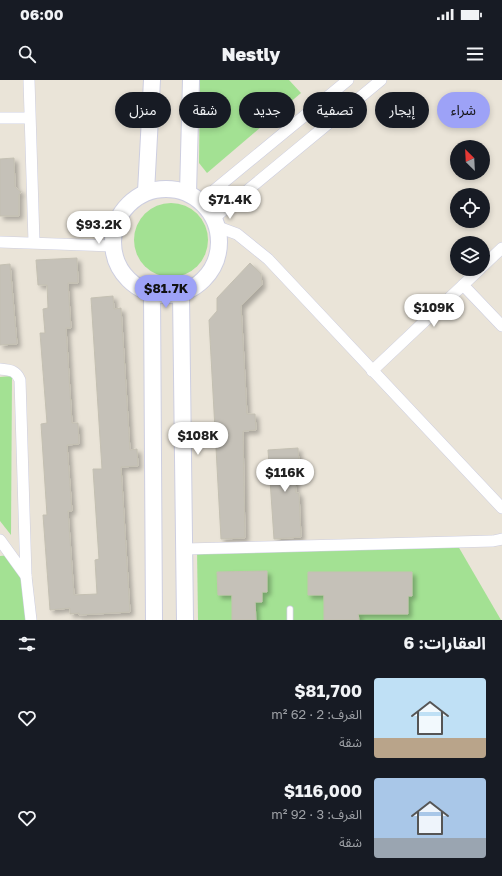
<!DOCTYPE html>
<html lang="ar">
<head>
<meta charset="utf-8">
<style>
  :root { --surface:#171b24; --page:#242831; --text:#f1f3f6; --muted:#9ea1a6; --accent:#9da2f7 }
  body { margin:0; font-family:"Golos Text","Noto Sans Arabic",sans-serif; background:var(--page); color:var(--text); direction:rtl; height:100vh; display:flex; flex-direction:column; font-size:15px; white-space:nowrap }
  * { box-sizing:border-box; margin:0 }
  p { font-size:13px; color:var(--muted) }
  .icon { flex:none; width:22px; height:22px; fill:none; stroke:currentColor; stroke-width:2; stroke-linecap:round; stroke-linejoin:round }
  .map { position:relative; height:540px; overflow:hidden; direction:ltr }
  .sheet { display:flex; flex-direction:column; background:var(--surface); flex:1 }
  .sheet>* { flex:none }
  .guide { position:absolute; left:12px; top:12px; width:478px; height:36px; direction:rtl; display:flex; gap:8px }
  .needle { width:26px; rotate:336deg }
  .tools { position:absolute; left:450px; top:60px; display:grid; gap:8px }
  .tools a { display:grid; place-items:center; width:40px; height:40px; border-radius:50%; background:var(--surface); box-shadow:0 2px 6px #0003; font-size:20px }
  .price { position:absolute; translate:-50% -34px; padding:0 9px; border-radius:14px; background:#fff; color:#222; font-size:13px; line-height:26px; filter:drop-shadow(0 1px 2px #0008) }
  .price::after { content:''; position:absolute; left:50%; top:24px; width:12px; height:9px; margin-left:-6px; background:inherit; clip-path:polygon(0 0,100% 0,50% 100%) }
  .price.active { background:var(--accent); color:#111 }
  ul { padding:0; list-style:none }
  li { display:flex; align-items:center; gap:12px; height:100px; padding:0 16px }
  li span { display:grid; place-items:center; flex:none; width:112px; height:80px; border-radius:4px; color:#555 }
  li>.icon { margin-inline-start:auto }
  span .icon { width:48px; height:48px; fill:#fffc; stroke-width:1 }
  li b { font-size:17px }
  h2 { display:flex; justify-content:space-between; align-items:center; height:48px; padding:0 16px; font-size:17px }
  .chip { padding:0 14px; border-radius:18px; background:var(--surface); box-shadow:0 2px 6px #0003; font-size:14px; line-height:36px }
  .chip.active { background:var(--accent); color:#111 }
  .status { display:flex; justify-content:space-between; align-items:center; height:28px; padding:0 20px; background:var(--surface); direction:ltr }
  .status svg { height:11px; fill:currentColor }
  header { display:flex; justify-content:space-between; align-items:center; height:52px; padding:0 16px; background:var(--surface); font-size:18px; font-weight:800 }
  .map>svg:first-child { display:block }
  .green { fill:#a3e193 }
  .building { fill:#c5c1b8; stroke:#c4c0b2; filter:url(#shadow) }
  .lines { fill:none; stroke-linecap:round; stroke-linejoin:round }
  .lane-casing { stroke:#cdcee0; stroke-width:7 }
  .street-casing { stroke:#cdcee0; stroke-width:12 }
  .secondary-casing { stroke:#cdcee0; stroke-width:18 }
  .lane { stroke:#fff; stroke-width:5.5 }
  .street { stroke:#fff; stroke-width:11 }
  .secondary { stroke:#fff; stroke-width:16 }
</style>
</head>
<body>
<div class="status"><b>06:00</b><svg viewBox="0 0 49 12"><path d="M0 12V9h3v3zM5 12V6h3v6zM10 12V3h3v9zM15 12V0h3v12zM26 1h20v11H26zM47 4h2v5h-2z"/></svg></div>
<header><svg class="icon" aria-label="menu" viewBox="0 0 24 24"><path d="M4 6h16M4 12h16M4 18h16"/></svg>Nestly<svg class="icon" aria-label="search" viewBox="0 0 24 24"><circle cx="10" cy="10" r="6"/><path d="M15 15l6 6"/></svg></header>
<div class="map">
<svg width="502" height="540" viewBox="0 0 502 540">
  <defs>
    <filter id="shadow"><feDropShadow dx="3.5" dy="3.5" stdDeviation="2" flood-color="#0004"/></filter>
  </defs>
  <rect width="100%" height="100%" fill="#eae4d8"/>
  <g class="green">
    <polygon points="200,0 289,0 301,13 207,93 199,83"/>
    <circle cx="171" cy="160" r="37"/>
    <polygon points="12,296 11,455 0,441 0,297"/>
    <polygon points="458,466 501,540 198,540 197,469"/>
    <polygon points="11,475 26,496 31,540 0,540 0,476"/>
  </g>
  <g class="building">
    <polygon points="14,78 15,107 21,112 19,115 19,136 0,136 0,79"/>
    <polygon points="77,178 78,203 68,203 71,248 66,248 72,343 78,343 79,364 67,365 72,431 68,431 74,515 97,514 95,480 99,479 93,389 102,389 91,218 113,216 114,229 121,228 130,370 137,369 138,386 121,387 130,532 79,535 79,533 70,534 70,528 50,530 43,435 47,435 41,344 47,343 40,253 45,253 43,229 48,228 47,205 38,205 36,180"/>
    <polygon points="250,183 261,194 262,205 241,226 247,334 255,334 256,350 243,351 245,458 221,459 209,240 217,231 217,218"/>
    <polygon points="10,184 17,264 0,265 0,185"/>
    <polygon points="298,368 299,384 294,385 296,413 299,413 301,457 274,459 268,370"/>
    <polygon points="267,491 267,512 262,512 262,522 255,522 256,540 232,540 232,515 218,515 217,492"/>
    <polygon points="308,492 412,492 412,516 408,516 408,534 358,534 359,540 324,540 324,515 308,515"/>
  </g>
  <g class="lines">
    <defs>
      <polyline id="lane" points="290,540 290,529"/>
      <g id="street">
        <polyline points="29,0 34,162"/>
        <polyline points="0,38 29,38"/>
        <polyline points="201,121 348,0"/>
        <polyline points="214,138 381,0"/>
        <polyline points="218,147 237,154 268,179 502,428"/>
        <polyline points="0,162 113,166"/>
        <polyline points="483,186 502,168"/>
        <polyline points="463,205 502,246"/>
        <path d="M0,289C10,290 16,290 20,300L26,496L31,540"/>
        <polyline points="372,291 480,189"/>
        <polyline points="0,460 26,496"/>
        <polyline points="185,469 493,461 502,459"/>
      </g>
      <g id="secondary">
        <circle cx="166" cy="162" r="53"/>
        <polyline points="146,112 152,0"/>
        <polyline points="188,113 191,0"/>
        <polyline points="152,213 154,540"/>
        <polyline points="181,213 185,540"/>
      </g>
    </defs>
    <use href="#lane" class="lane-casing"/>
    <use href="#street" class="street-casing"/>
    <use href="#secondary" class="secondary-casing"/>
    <use href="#lane" class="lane"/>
    <use href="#street" class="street"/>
    <use href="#secondary" class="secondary"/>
  </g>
</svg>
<div class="tools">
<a><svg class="needle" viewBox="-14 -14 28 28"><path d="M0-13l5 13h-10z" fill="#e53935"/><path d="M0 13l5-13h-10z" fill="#9ea1a6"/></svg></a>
<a><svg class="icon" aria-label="locate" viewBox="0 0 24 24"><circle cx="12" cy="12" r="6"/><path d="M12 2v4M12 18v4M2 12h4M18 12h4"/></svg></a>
<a><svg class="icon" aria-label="layers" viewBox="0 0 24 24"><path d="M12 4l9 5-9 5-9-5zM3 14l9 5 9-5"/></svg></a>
</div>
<b class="price" style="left:230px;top:140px">$71.4K</b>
<b class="price" style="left:99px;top:165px">$93.2K</b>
<b class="price active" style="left:166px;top:229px">$81.7K</b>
<b class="price" style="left:434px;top:248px">$109K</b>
<b class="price" style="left:198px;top:376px">$108K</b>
<b class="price" style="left:285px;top:413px">$116K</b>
<div class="guide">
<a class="chip active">شراء</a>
<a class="chip">إيجار</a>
<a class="chip">تصفية</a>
<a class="chip">جديد</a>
<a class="chip">شقة</a>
<a class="chip">منزل</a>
</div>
</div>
<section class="sheet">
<h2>العقارات: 6<svg class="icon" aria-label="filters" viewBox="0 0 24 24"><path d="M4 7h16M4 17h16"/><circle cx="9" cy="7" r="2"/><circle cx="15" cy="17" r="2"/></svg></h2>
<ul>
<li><span style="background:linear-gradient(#bfe0f5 75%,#b9a48a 0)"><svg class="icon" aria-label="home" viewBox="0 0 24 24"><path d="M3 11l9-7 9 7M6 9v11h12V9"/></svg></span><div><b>$81,700</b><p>الغرف: 2 · 62 m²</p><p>شقة</p></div><svg class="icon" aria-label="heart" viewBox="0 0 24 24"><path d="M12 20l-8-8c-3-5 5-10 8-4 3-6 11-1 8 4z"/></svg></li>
<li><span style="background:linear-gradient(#a9c7e8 75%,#9aa5b1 0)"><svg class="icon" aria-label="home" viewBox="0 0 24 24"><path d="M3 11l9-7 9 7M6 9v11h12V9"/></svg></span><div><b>$116,000</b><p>الغرف: 3 · 92 m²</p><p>شقة</p></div><svg class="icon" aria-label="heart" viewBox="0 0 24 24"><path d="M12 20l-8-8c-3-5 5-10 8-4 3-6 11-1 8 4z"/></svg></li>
</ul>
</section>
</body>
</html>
